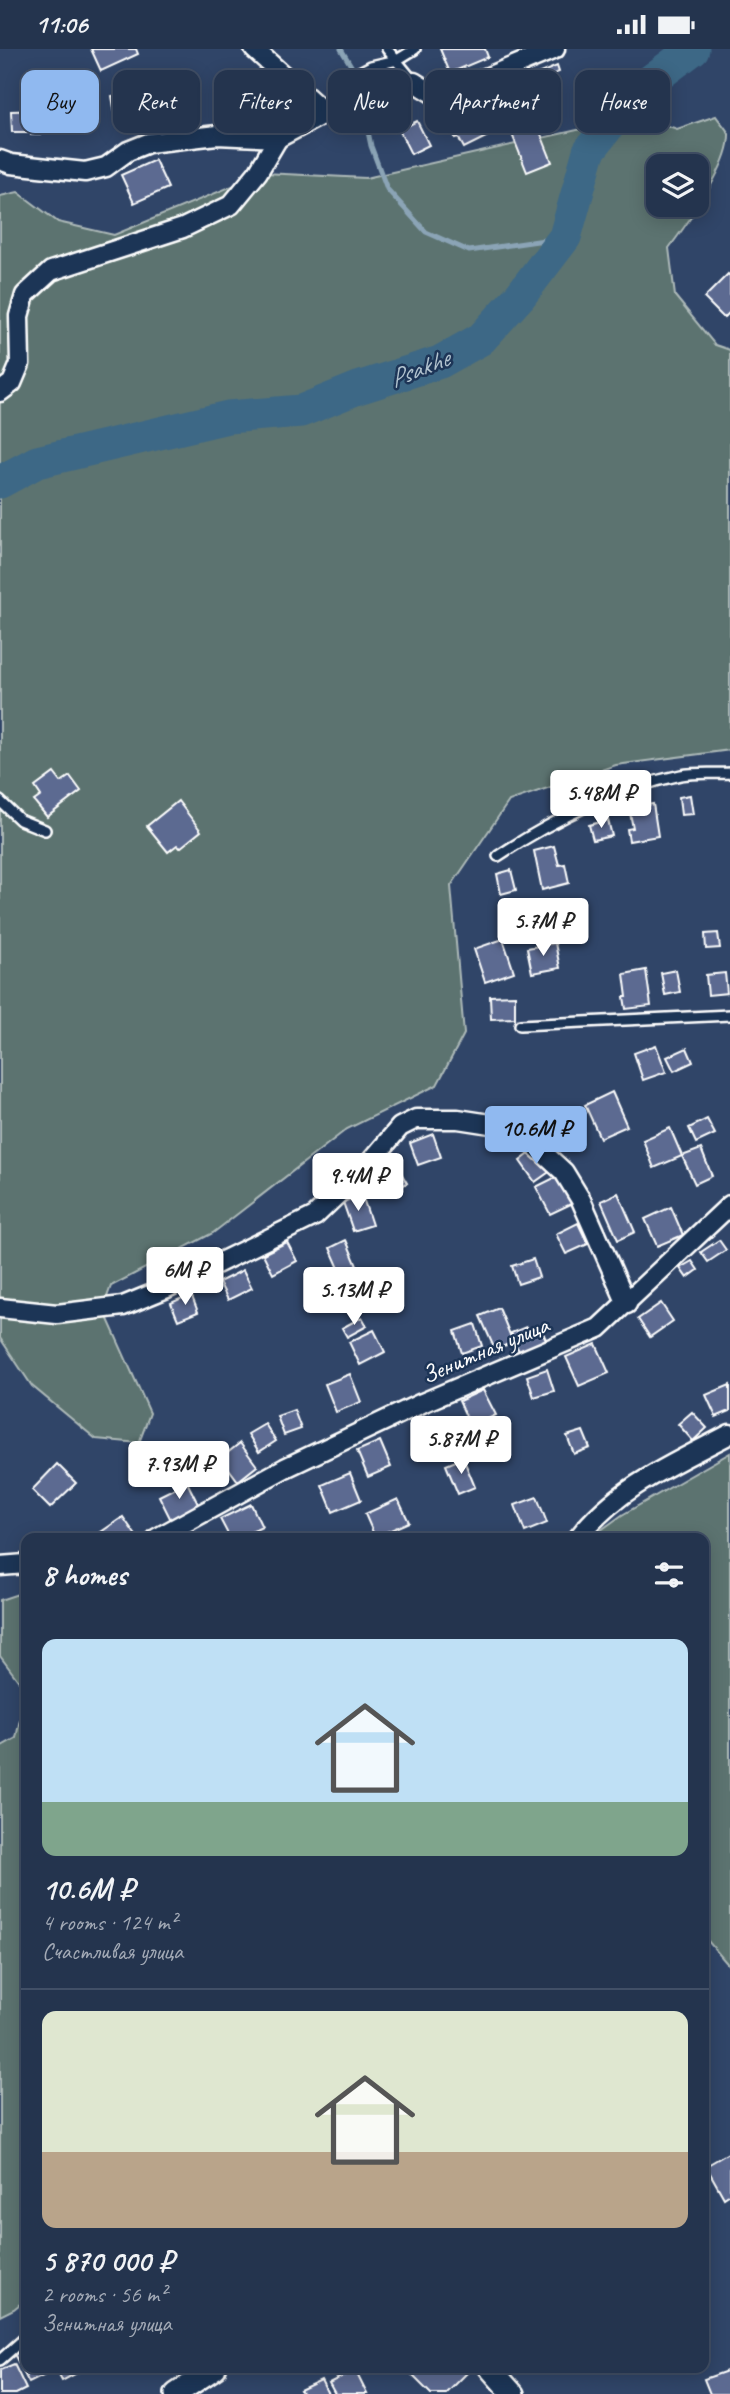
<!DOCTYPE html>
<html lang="en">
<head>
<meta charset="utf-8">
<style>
  :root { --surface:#24344e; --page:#2c3c55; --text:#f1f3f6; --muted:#a3aab6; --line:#414f66; --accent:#90b9f0 }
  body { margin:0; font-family:Caveat,sans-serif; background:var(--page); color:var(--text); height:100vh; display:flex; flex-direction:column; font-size:26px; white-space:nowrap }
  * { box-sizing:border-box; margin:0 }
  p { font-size:23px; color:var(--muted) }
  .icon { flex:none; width:38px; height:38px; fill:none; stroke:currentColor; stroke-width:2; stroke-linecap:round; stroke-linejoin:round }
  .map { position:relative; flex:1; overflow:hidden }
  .side { position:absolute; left:21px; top:1484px; width:688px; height:840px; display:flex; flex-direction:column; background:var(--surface); border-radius:14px; box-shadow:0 4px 18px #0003,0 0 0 2px var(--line) }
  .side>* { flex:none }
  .top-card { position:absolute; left:21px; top:21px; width:690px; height:63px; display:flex; gap:14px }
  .fabs { position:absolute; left:646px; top:105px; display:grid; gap:14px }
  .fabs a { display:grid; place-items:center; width:63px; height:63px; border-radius:14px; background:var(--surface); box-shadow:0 4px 18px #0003,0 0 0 2px var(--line); font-size:35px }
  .price { position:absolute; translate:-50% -60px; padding:0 16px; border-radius:7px; background:#fff; color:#222; font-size:23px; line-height:46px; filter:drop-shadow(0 2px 4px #0008) }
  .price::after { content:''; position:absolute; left:50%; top:42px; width:21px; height:16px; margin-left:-10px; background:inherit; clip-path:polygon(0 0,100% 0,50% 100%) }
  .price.selected { background:var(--accent); color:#111 }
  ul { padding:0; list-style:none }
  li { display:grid; align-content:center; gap:14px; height:371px; padding:0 21px }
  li+li { border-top:2px solid var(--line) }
  li span { display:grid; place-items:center; height:217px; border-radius:14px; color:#555 }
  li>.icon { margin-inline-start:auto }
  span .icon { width:126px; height:126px; fill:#fffc; stroke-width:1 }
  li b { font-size:30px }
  h2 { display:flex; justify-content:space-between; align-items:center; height:84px; padding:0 21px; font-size:30px }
  .chip { padding:0 24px; border-radius:14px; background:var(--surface); box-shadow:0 4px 18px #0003,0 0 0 2px var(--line); font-size:24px; line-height:63px }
  .chip.selected { background:var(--accent); color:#111 }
  .status { display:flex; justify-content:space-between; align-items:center; height:49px; padding:0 35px; background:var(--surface); direction:ltr }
  .status svg { height:19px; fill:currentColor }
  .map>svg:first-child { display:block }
  .green { fill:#5b7370; stroke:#adb9b8; stroke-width:2; fill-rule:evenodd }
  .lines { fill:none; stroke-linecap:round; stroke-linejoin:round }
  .stream { stroke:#8ba4b6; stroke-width:5 }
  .river { stroke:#3e6886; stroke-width:33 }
  .building { fill:#5b6a91; stroke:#fff; stroke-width:2 }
  .service-casing { stroke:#fff; stroke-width:14 }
  .minor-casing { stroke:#fff; stroke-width:23 }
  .tertiary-casing { stroke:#fff; stroke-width:26 }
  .service { stroke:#1d3557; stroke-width:9 }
  .minor { stroke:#1d3557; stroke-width:18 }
  .tertiary { stroke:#1d3557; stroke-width:21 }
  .labels { text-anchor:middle; stroke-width:5; stroke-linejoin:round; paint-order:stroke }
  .street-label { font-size:24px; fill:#fff; stroke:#1d3557 }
  .water-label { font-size:26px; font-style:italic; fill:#b2c3cf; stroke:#1d3557 }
</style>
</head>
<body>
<div class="status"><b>11:06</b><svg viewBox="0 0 49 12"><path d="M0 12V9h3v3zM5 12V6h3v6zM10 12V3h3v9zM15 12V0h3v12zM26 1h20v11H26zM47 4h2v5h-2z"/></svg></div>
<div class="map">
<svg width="730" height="2345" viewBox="0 0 730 2345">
  <rect width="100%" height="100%" fill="#304568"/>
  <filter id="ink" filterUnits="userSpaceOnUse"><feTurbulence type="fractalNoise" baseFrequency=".0143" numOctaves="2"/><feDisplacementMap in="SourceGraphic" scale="14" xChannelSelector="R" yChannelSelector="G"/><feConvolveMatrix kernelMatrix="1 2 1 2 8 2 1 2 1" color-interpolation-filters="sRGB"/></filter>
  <g filter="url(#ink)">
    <g class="green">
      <path d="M639,67L677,80L716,67C720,73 726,79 729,85C730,116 687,175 669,199L675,247L715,296L730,301V701L616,716L509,752L451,837L464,985L437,1036L347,1080L213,1184L111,1237L103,1259L150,1364L139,1394L96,1390L32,1337L0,1289V147L18,143L58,173L114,186L264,124L366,129ZM658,117H696V156H658Z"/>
      <polygon points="730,1404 730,1918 708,1892 704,1890 704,1489 590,1489 622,1466"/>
      <polygon points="21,1544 26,1545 26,2250 14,2260 0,2267 0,1698 16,1689 26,1642 0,1607 0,1551"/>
    </g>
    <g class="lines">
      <polyline class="stream" points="341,0 356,25 371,97 387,140 426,183 469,202 565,188"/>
      <polyline class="river" points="0,433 37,413 228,368 301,362 358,339 440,313 481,290 520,247 565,188 589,102 633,45 693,0"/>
    </g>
    <g class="building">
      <polygon points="91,0 136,0 138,5 101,22"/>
      <polygon points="440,0 485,0 488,8 450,24"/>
      <polygon points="557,17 559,23 537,32 535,26"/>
      <polygon points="526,35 535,59 508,70 499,46"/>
      <polygon points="253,40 264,60 235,76 224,57"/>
      <polygon points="135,43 140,72 117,76 112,47"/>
      <polygon points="479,55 483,64 489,61 496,76 491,78 494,84 464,99 458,88 455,89 449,70"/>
      <polygon points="292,60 294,74 276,76 274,62"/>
      <polygon points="44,61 44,83 41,83 41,86 31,86 31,83 12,83 11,62"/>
      <polygon points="535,70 552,113 527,123 510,80"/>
      <polygon points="417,72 429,96 411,105 399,81"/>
      <polygon points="155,111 168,139 134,154 121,126"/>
      <polygon points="728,225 730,227 730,263 724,269 704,249"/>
      <polygon points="54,724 61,733 70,727 81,742 47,768 34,752 41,747 35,738"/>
      <polygon points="690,746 693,765 681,766 679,748"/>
      <polygon points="178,752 201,782 180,799 177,796 168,803 147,777"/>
      <polygon points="653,755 658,787 629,792 627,780 633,779 629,759"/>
      <polygon points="608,771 612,787 593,791 589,776"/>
      <polygon points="554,797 559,816 565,815 569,834 542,841 534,802"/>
      <polygon points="511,821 516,841 501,845 497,825"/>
      <polygon points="718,884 720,899 706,900 705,885"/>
      <polygon points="503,890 514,923 485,933 474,900"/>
      <polygon points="555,894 560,919 532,924 527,899"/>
      <polygon points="646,921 651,957 626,960 624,948 627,948 624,925"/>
      <polygon points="676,921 680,943 665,946 661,924"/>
      <polygon points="725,924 727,944 708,946 706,926"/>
      <polygon points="515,946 515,969 491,970 490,947"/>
      <polygon points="656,996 666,1023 643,1031 634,1004"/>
      <polygon points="687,999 693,1013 674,1022 667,1008"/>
      <polygon points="612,1043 627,1077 600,1089 585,1056"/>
      <polygon points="707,1070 715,1085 696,1094 689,1079"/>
      <polygon points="670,1079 682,1107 654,1119 643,1091"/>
      <polygon points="433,1085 441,1108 418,1116 410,1094"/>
      <polygon points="536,1100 552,1121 535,1133 520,1112"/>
      <polygon points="701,1100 712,1127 695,1135 682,1107"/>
      <polygon points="396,1115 407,1134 389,1144 378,1125"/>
      <polygon points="560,1126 573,1154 550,1165 536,1138"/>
      <polygon points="618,1144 635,1183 618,1191 601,1152"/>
      <polygon points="362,1146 372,1176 353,1182 343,1153"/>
      <polygon points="671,1158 683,1186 657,1197 645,1170"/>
      <polygon points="578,1174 588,1195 566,1205 556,1185"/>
      <polygon points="346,1191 357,1217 341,1224 330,1199"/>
      <polygon points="719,1191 726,1201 708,1213 701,1203"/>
      <polygon points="287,1193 297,1212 273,1225 263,1205"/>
      <polygon points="533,1210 539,1228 518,1235 512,1217"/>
      <polygon points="692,1212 698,1221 687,1229 680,1219"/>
      <polygon points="243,1221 252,1239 228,1251 219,1233"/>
      <polygon points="191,1245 198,1263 178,1271 171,1254"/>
      <polygon points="661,1254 673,1272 650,1288 638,1270"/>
      <polygon points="499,1259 513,1293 495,1301 480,1267"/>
      <polygon points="362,1268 367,1277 347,1288 342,1279"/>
      <polygon points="475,1275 482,1297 462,1304 455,1282"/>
      <polygon points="540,1277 548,1295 521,1307 511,1284 526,1278 528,1282"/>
      <polygon points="374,1281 385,1303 360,1316 349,1293"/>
      <polygon points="596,1295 609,1324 579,1337 566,1308"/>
      <polygon points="547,1320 554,1342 534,1348 527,1327"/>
      <polygon points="350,1325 361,1353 336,1363 325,1335"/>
      <polygon points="730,1336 730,1362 716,1368 706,1346"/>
      <polygon points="483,1341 496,1366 471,1378 459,1352"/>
      <polygon points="294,1361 301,1380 284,1386 277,1367"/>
      <polygon points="692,1363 707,1379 693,1392 678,1375"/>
      <polygon points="265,1375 276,1392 259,1403 248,1385"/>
      <polygon points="583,1382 590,1399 574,1405 567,1387"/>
      <polygon points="380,1392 391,1418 368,1428 357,1402"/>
      <polygon points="240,1394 257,1417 238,1432 221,1409"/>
      <polygon points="463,1409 475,1438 458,1445 446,1416"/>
      <polygon points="57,1415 76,1434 50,1459 32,1441"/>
      <polygon points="350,1424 361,1451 333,1463 322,1436"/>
      <polygon points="187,1433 199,1457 171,1471 159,1447"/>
      <polygon points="537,1448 547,1474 525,1483 515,1456"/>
      <polygon points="398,1450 409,1473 375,1488 365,1465"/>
      <polygon points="251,1455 262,1478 238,1489 230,1489 220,1470"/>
      <polygon points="123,1468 137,1488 101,1489 98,1485"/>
      <polygon points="730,2103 730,2145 724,2149 706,2117"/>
      <polygon points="26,2296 26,2319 49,2319 51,2323 29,2334 13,2303"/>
      <polygon points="14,2315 26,2340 16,2345 0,2345 0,2321"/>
      <polygon points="55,2319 86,2319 62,2332"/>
      <polygon points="405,2319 468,2319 470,2321 446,2345 431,2345"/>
      <polygon points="355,2321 367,2345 335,2345 329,2334"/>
      <polygon points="730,2321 730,2345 710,2345 704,2330"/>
      <polygon points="321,2331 328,2345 303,2345 300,2341"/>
    </g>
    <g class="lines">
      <defs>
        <g id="service">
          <polyline points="387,0 414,33"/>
          <polyline points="326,63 342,36 356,25 371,17 397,11 415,0"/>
          <polyline points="0,752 20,771 45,781"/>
          <path d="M498,807C554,770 614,740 681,726C696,723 714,725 730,724"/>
          <polyline points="520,976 730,966"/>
          <polyline points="0,2311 26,2288"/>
        </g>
        <g id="minor">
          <polyline points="254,0 325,64"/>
          <polyline points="0,111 11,115 85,123 106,118 128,102 148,94 217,86 278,89 325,64 414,33 432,44 461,39 555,0"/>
          <polyline points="0,343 12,334 20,315 19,267 25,246 51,222 183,179 231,156 258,123 278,89"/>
          <polyline points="0,1259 57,1265 123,1257 167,1239 315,1167 366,1118 400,1078 416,1070 458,1070 516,1079 564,1123 581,1151 627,1255"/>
          <polyline points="157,1489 285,1419 422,1354 599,1279 730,1156"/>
          <path d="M578,1489C617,1438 675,1414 730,1385"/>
          <polyline points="0,1517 26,1515"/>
        </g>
        <g id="tertiary">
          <polyline points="490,2319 513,2345"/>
          <polyline points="176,2345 215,2319"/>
        </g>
      </defs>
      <use href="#service" class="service-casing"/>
      <use href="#minor" class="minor-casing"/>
      <use href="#tertiary" class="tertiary-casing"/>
      <use href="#service" class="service"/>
      <use href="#minor" class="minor"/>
      <use href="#tertiary" class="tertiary"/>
    </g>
  </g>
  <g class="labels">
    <g class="street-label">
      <text transform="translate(485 1301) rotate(-23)" y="8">Зенитная улица</text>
    </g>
    <g class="water-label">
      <text transform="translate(419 319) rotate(-22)" y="9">Psakhe</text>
    </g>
  </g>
</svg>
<div class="fabs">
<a><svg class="icon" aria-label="layers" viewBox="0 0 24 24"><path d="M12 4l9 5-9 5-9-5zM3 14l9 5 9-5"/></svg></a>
</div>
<b class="price" style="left:601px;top:781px">5.48M ₽</b>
<b class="price" style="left:543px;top:909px">5.7M ₽</b>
<b class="price selected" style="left:536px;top:1117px">10.6M ₽</b>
<b class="price" style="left:358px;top:1164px">9.4M ₽</b>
<b class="price" style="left:185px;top:1258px">6M ₽</b>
<b class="price" style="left:354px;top:1278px">5.13M ₽</b>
<b class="price" style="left:461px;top:1427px">5.87M ₽</b>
<b class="price" style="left:179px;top:1452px">7.93M ₽</b>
<div class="top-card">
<a class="chip selected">Buy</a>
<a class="chip">Rent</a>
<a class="chip">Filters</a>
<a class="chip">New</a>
<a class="chip">Apartment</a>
<a class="chip">House</a>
</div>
<section class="side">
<h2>8 homes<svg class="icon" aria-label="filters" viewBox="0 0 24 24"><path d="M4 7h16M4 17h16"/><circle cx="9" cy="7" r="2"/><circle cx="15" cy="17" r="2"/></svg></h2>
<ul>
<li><span style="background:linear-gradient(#bfe0f5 75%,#7fa58c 0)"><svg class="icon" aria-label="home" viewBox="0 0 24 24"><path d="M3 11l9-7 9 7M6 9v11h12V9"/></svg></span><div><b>10.6M ₽</b><p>4 rooms · 124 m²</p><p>Счастливая улица</p></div></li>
<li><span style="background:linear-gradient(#dfe7d0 65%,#b9a48a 0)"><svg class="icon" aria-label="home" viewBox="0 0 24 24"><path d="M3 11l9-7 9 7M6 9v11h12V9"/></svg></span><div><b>5 870 000 ₽</b><p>2 rooms · 56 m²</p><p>Зенитная улица</p></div></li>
</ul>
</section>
</div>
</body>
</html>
